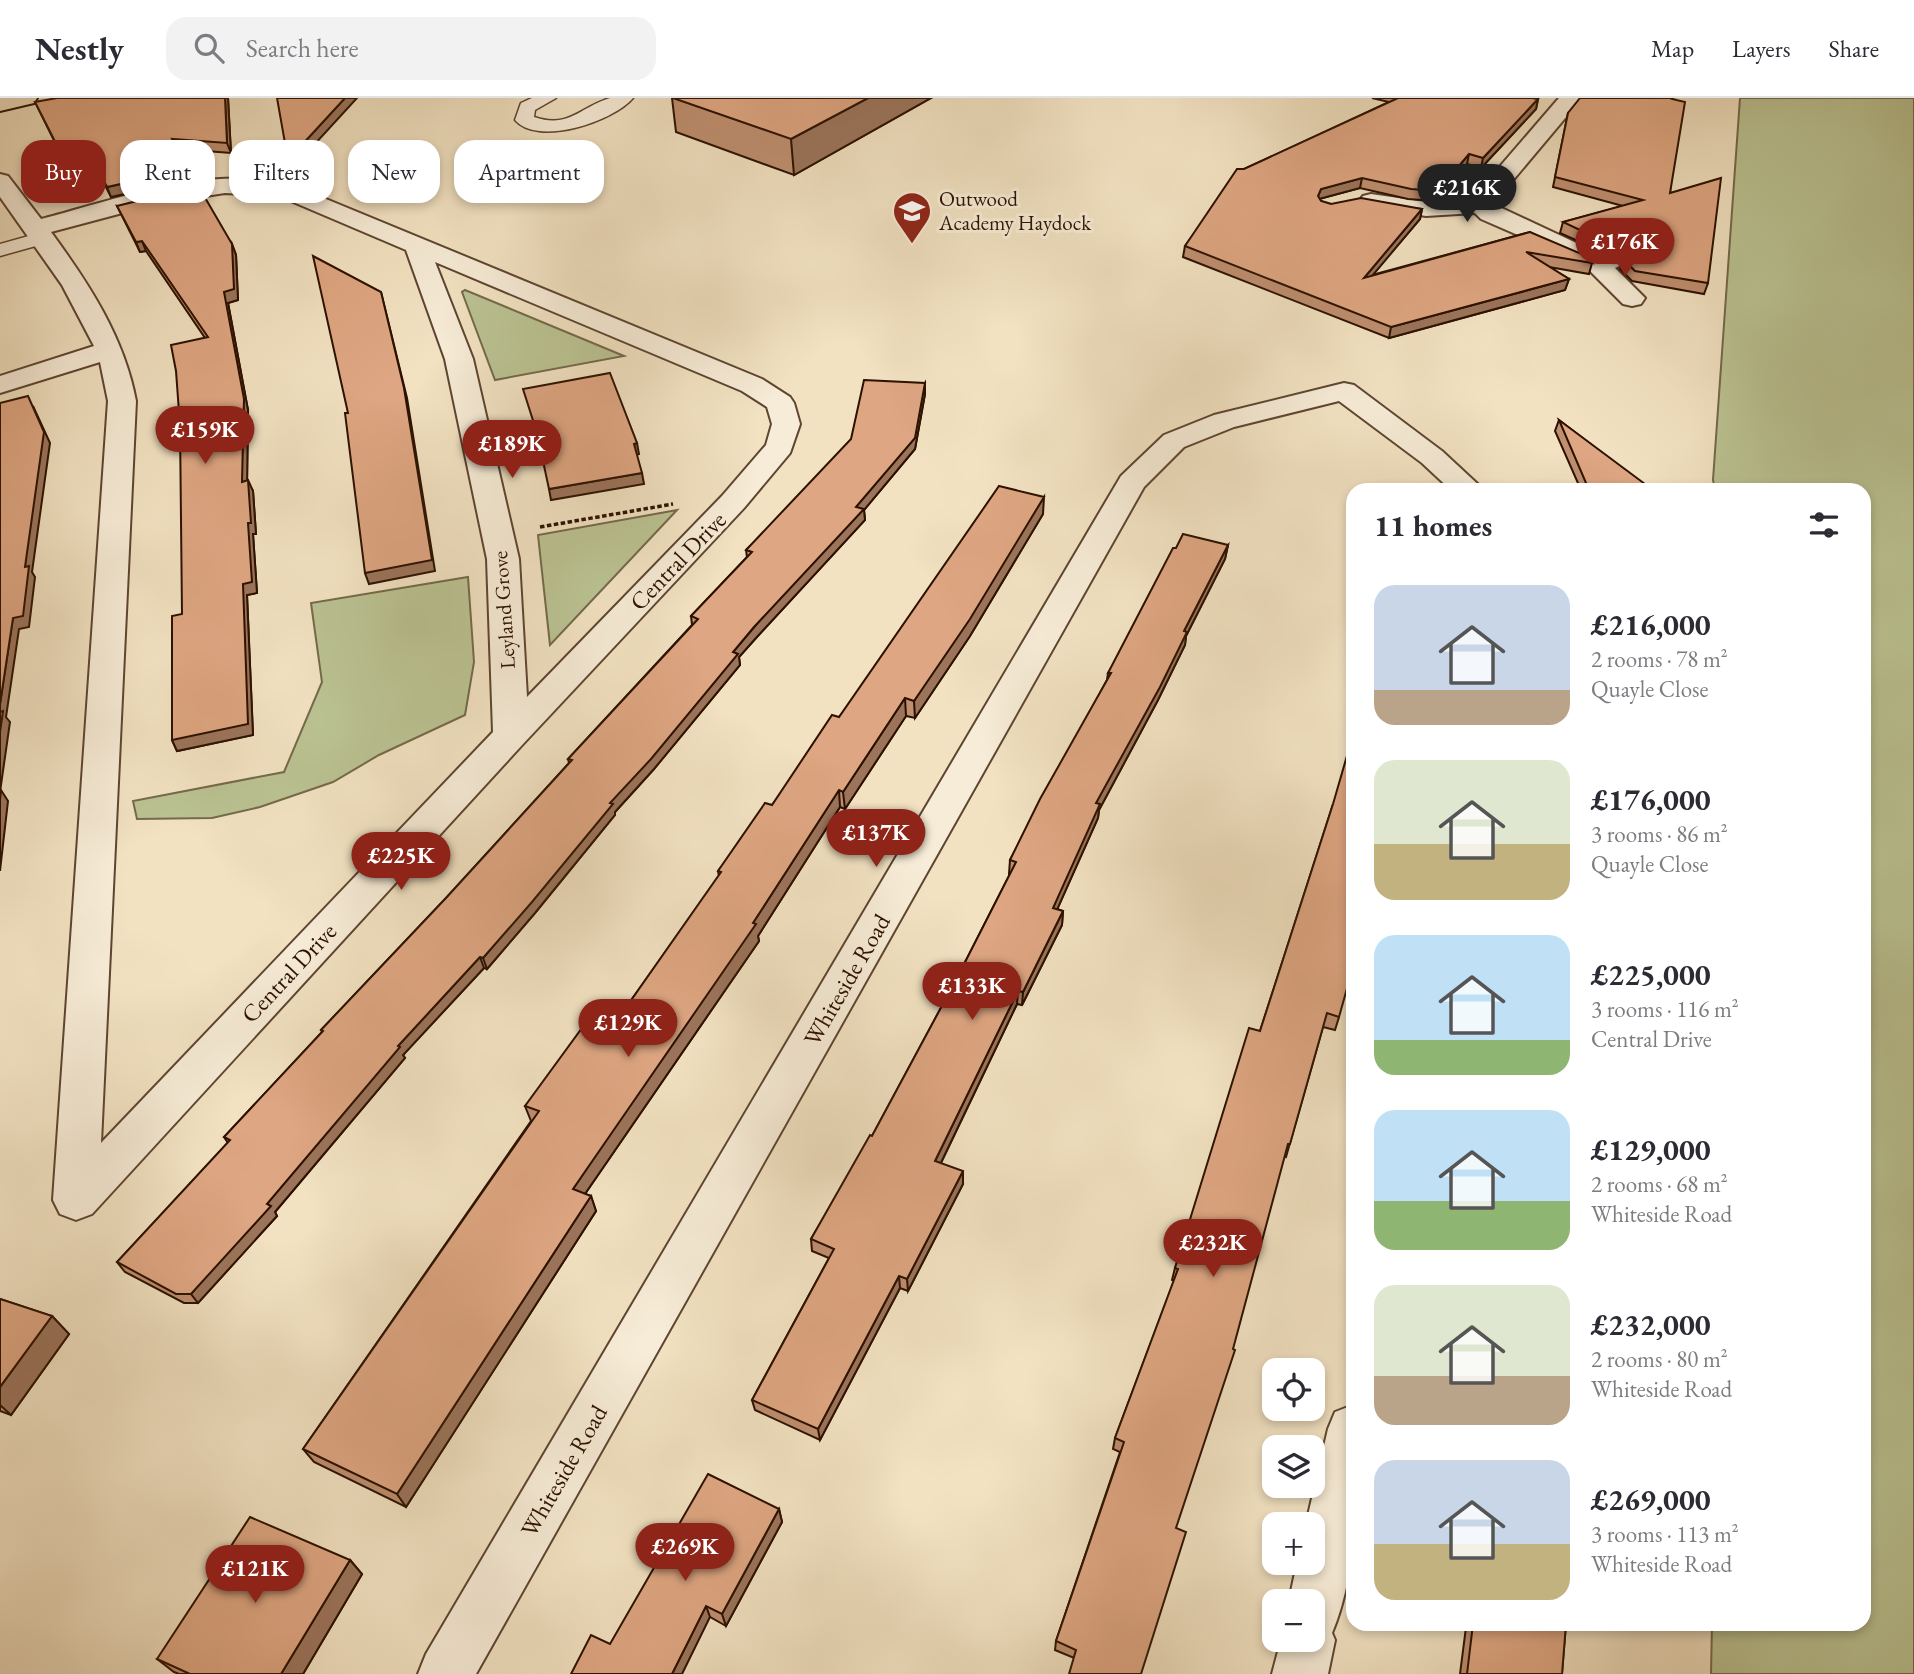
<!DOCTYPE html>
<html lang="en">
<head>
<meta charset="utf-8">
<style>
  :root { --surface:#fff; --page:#f2f2f3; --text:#2b2b33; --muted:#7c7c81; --line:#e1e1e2; --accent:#8f2418 }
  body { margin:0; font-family:"EB Garamond",serif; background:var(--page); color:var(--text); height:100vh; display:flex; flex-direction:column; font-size:26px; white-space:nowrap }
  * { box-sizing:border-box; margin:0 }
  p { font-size:23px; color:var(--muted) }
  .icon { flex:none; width:38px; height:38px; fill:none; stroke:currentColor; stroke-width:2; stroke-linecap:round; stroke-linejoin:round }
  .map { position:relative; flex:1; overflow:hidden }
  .drawer { position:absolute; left:1346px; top:385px; width:525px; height:1148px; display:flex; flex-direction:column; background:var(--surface); border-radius:21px; box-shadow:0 4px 10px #0003 }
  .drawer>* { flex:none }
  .top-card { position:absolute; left:21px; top:42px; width:665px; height:63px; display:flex; gap:14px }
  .fabs { position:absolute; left:1262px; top:1260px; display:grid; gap:14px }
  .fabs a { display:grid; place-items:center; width:63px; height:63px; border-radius:14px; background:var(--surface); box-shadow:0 4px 10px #0003; font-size:35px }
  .price { position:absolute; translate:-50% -60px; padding:0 16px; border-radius:24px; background:var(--accent); color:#fff; font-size:23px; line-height:46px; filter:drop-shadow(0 2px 4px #0008) }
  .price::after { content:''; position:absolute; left:50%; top:42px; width:21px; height:16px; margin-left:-10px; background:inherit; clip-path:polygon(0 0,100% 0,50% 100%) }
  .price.on { background:#222; color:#fff }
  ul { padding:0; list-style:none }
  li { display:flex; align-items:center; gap:21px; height:175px; padding:0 28px }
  li span { display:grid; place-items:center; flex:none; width:196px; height:140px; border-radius:21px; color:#555 }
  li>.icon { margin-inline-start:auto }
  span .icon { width:84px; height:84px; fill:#fffc; stroke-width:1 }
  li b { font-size:30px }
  h2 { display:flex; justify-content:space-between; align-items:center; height:84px; padding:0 28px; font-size:30px }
  .tag { padding:0 24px; border-radius:21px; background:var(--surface); box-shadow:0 4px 10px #0003; font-size:24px; line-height:63px }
  .tag.on { background:var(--accent); color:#fff }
  header { display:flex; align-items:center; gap:42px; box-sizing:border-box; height:98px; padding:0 35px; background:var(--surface); border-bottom:2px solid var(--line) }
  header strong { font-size:33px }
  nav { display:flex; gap:38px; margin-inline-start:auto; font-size:24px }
  .search { width:490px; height:63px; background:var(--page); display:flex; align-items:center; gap:18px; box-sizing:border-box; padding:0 24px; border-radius:21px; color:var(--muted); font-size:26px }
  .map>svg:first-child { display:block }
  .green { fill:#bbc393; stroke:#746a4a; stroke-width:2 }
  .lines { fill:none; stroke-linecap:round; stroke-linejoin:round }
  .service-casing { stroke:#5e4531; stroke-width:3 }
  .minor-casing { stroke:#5e4531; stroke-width:4 }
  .primary-casing { stroke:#2c1101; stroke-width:4 }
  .path { stroke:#2c1101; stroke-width:3.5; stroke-dasharray:4.5 2.5; stroke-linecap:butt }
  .service { fill:#f7ecd7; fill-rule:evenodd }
  .minor { fill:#f7ecd7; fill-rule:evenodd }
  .primary { fill:#f2e2c2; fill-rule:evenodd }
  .wall { fill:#bf8f70; stroke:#2c1101; stroke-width:2 }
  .shaded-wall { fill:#9b745b; stroke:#2c1101; stroke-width:2 }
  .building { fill:#dea682; stroke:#2c1101; stroke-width:2 }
  .labels { text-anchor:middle; stroke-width:6; stroke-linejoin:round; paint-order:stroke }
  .far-poi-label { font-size:21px; fill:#2c1101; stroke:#f7ecd7; text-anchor:start }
  .far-street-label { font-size:21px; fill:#2c1101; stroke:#f7ecd7 }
  .street-label { font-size:24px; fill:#2c1101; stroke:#f7ecd7 }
</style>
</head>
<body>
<header>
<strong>Nestly</strong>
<div class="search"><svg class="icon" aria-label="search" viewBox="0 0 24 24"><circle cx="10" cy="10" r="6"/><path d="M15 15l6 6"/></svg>Search here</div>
<nav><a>Map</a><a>Layers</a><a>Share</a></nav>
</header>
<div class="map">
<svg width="1914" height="1576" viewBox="0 0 1914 1576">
  <rect width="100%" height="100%" fill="#f2e2c2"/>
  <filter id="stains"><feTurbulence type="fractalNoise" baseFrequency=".00286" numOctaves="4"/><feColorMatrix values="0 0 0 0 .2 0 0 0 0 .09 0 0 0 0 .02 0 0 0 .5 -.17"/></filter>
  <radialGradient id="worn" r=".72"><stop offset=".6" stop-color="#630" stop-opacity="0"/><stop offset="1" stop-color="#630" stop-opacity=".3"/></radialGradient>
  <g class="green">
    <polygon points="1740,0 1914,0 1914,1576 1711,1576 1712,1526 1864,1526 1864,392 1715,392 1713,382"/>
    <polygon points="465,192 624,258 495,282 462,194"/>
    <polygon points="677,412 550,547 538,437"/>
    <polygon points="468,479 474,564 465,617 379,657 333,684 260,709 212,720 137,721 133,703 284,674 322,584 311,505"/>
  </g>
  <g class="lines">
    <defs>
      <g id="service">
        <path d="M532,0H556L535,12L534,19C569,31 580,9 610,0C616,0 626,0 633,0C614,23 538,49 515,22L521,5Z"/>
        <polygon points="43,134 50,136 53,140 50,144 0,158 0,146"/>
      </g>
      <g id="minor">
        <polygon points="1559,0 1582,0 1493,106 1602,157 1635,144 1644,147 1648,152 1644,157 1615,170 1645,200 1641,206 1632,208 1623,206 1582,165 1481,121 1475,115 1426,118 1363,108 1359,103 1363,98 1371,96 1426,104 1472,101"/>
        <path d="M0,76L8,78L41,121C121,100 210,66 292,87L762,281L790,299L794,305L800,326L790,355L744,410L523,646L92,1116L76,1122L60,1116L53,1102L108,303L100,264L0,295V278L94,248L62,187L0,99ZM225,95L279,98L406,152L445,261L487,461L493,634L101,1045L136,303C124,239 89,186 51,134L160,105ZM435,164L742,293L767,309L772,326L766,347L722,398L527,599L519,461L473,261Z"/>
        <polygon points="1344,285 1354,287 1442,353 1484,392 1451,392 1422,365 1339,303 1234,329 1184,349 1144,389 476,1576 418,1576 426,1556 1121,378 1164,337 1214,317"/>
        <path d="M1353,1307C1353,1382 1362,1464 1332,1535L1335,1542L1328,1576H1272L1281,1542H1312V1503H1289L1297,1465H1312V1426H1306L1328,1331L1335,1314Z"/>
      </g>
      <polygon id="primary" points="0,0 37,0 34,5 0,13"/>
    </defs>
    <use href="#service" class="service-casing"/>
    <use href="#minor" class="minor-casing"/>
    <use href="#primary" class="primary-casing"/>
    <polyline class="path" points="540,429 673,406"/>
    <use href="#service" class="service"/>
    <use href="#minor" class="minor"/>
    <use href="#primary" class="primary"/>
  </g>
  <g class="wall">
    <polygon points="228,0 231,55 178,51 193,81 111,99 103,83 77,89 35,4"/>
    <polygon points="672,0 931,0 794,77 676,34"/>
    <polygon points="1372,0 1532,0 1538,1 1536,11 1481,70 1467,66 1436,103 1408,101 1360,90 1319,101 1321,103 1331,106 1422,111 1420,121 1372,177 1530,134 1592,165 1589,176 1549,169 1569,181 1565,192 1389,240 1183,159 1185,148 1244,71 1389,4"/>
    <polygon points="1676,2 1670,95 1708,185 1704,196 1632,183 1620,171 1623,161 1648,149 1645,145 1634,142 1602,154 1560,135 1563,124 1623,108 1553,89 1568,15"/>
    <polygon points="117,108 232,146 236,157 238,202 228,205 248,312 247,383 253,393 256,436 253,436 257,495 247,497 253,637 177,653 172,642 205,240 146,153 140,154"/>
    <polygon points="925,285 925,296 915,351 864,412 865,422 756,540 739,559 740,567 654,671 615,714 615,717 535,815 487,871 484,870 403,957 405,960 275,1114 277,1118 198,1205 184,1205 125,1174 117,1164 228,1045 224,1039 322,934 321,932 446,800 569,665 568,661 692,527 691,518 747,459 746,452"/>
    <polygon points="1559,322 1650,392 1581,392 1555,333"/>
    <polygon points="1043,416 970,538 915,620 906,618 845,711 840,709 758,838 759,843 585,1096 591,1098 596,1113 406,1409 314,1364 303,1351 531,1023 525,1008 613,928 719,778 718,773 772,707 839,619"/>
    <polygon points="1228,447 1225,461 1186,538 1185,547 1158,602 1099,712 1098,720 1057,811 1063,813 1062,827 1022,907 1017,906 941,1065 963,1086 908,1193 900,1190 820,1342 755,1312 752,1302 829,1160 812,1153 811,1141 872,1038 958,878 1010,776 1009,776 1010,762 1107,582 1108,575"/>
    <polygon points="1333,706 1339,919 1335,932 1323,929 1286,1059 1284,1058 1074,1560 1055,1552 1056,1543 1120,1354 1113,1351 1115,1340 1174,1183 1172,1182 1175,1170 1260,933"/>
    <polygon points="0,1201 52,1218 69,1236 11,1317 0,1313"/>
    <polygon points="779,1411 782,1424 726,1528 710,1519 610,1546"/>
    <polygon points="350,1462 362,1476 303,1576 179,1576 174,1574 157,1561"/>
    <polygon points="1468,1526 1566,1526 1562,1576 1460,1576 1466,1529"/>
  </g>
  <g class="shaded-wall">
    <polygon points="225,0 228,0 231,55 227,45"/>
    <polygon points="345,0 357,0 291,72 288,62"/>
    <polygon points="868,0 931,0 794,77 791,41"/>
    <polygon points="1538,1 1536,11 1481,70 1483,60"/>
    <polygon points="1469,56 1467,66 1436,103 1438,93"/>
    <polygon points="189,71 193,81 111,99 107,89"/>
    <polygon points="99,73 103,83 77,89 73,79"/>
    <polygon points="1362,80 1360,90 1319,101 1318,98 1321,91"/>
    <polygon points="1422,111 1420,121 1362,190 1364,180"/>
    <polygon points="1637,131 1634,142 1602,154 1605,144"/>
    <polygon points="142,143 146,153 140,154 136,144"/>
    <polygon points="232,146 236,157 238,202 228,205 248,312 247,394 242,384 224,194"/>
    <polygon points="1569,181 1565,192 1389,240 1391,229"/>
    <polygon points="381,194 407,300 435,473 369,486 365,475"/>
    <polygon points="925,285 925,296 915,351 864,412 865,422 756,540 739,559 740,567 654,671 615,714 615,717 535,815 487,871 483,860 733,554 856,409"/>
    <polygon points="33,308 50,345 32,474 35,479 29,529 19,531 6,619 10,624 0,694 0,606 13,520 25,469"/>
    <polygon points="637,345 639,356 636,357 634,346"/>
    <polygon points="642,375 644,386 551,402 549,391"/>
    <polygon points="248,382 253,393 256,436 253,436 257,495 247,497 253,637 177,653 172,642 243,486 248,425"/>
    <polygon points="1044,399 1043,416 970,538 915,620 914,603"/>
    <polygon points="1228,447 1225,461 1186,538 1185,547 1158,602 1099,712 1098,720 1052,823 1053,810 1096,705"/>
    <polygon points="905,600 906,618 845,711 843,694"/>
    <polygon points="1,692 8,703 0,773 0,702"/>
    <polygon points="839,692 840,709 758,838 759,843 578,1106 573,1091 753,825"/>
    <polygon points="1063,813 1062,827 1022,907 1023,894"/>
    <polygon points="480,859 484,870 403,957 405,960 275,1114 277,1118 198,1205 191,1196 398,948"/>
    <polygon points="1018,893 1017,906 936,1075 935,1063"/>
    <polygon points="963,1073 963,1086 908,1193 907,1181"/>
    <polygon points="591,1098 596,1113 406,1409 397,1396"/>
    <polygon points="899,1178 900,1190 820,1342 818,1331"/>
    <polygon points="52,1218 69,1236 11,1317 0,1307 0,1289"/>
    <polygon points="779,1411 782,1424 726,1528 722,1516"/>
    <polygon points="350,1462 362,1476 303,1576 281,1576"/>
    <polygon points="706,1508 710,1519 682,1576 672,1576"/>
  </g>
  <g class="building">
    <polygon points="57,0 225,0 227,45 172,41 189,71 107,89 99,73 73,79 35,4"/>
    <polygon points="277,0 345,0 288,62"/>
    <polygon points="673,0 868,0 791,41"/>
    <polygon points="1398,0 1532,0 1538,1 1483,60 1469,56 1438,93 1411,91 1362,80 1321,91 1318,98 1321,103 1331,106 1361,100 1422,111 1364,180 1530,134 1584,157 1592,165 1526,154 1569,181 1391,229 1185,148 1237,71 1244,71"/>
    <polygon points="1580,0 1673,0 1672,1 1685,4 1670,95 1721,80 1708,185 1635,173 1623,161 1650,148 1654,142 1648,134 1637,131 1605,144 1563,124 1643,102 1555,79 1568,15"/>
    <polygon points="200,91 232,146 234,191 224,194 244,301 242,384 248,382 251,425 248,425 252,484 243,486 248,626 172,642 172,518 182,516 180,328 176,273 171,247 208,239 142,143 136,144 117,108 157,98"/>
    <polygon points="313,158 381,194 404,290 432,462 365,475 345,315 348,315"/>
    <polygon points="610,275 637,345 634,346 642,375 549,391 537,335 523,291"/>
    <polygon points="864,282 925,285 915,340 856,409 864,411 754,529 733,554 738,556 651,661 610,705 613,706 532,804 483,860 480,859 398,948 400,949 267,1106 271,1108 191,1196 176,1196 117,1164 230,1042 224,1039 323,933 321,932 446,800 572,662 568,661 698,521 691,518 752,454 746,452 851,341"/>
    <polygon points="28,298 44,334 25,469 29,468 23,518 13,520 0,606 0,305"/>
    <polygon points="1559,322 1649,389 1650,392 1589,392"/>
    <polygon points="999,388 1044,399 970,521 914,603 905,600 843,694 839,692 753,825 756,826 573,1091 591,1098 397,1396 303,1351 539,1013 525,1008 590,919 613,928 721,774 718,773 765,705 772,707 832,617 839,619"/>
    <polygon points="1183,436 1228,447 1184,533 1187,534 1160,589 1096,705 1100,706 1053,810 1063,813 1023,894 1018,893 935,1063 963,1073 907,1181 899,1178 818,1331 752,1302 834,1151 811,1141 870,1037 872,1038 958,878 1016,764 1010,762 1040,701 1111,575 1108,575 1173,450 1176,450"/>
    <polygon points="3,613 0,634 0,614"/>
    <polygon points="1353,637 1353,869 1339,919 1327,915 1290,1046 1288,1046 1233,1251 1235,1252 1176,1430 1186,1434 1141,1576 1069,1576 1076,1552 1056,1543 1124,1344 1115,1340 1178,1171 1175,1170 1249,930 1260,933 1333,706"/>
    <polygon points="0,1201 52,1218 0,1289"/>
    <polygon points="708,1376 779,1411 722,1516 706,1508 672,1576 571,1576 591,1537 610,1546"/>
    <polygon points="250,1419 350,1462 281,1576 190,1576 157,1561"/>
    <polygon points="1473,1526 1566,1526 1562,1576 1467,1576"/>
  </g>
  <defs>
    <symbol id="school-pin" viewBox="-11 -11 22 30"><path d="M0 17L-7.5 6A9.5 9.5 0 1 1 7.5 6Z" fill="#8f2418" stroke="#f7ecd7"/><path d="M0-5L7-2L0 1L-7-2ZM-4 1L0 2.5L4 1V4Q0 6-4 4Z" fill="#fff"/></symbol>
  </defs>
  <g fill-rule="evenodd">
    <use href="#school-pin" x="890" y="91" width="44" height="60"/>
  </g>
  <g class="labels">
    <g class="far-poi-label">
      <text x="939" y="108">Outwood<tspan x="939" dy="24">Academy Haydock</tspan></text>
    </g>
    <g class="far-street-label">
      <text transform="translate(504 512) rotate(-94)" y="7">Leyland Grove</text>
    </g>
    <g class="street-label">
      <text transform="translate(678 463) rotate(-46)" y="8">Central Drive</text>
      <text transform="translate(289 875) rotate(-47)" y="8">Central Drive</text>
      <text transform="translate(847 882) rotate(-60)" y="8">Whiteside Road</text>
      <text transform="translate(564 1373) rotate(-60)" y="8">Whiteside Road</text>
    </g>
  </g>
  <rect width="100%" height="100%" filter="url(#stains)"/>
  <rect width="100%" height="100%" fill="url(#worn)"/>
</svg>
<div class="fabs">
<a><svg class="icon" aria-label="locate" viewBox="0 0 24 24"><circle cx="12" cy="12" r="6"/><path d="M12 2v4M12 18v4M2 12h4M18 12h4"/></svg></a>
<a><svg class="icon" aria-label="layers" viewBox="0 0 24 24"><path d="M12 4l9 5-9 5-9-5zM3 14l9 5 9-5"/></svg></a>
<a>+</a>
<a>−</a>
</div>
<b class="price on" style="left:1467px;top:126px">£216K</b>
<b class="price" style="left:1625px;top:180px">£176K</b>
<b class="price" style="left:205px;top:368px">£159K</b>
<b class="price" style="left:512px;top:382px">£189K</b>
<b class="price" style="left:876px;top:771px">£137K</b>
<b class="price" style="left:401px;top:794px">£225K</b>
<b class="price" style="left:972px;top:924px">£133K</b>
<b class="price" style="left:628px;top:961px">£129K</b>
<b class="price" style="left:1213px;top:1181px">£232K</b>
<b class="price" style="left:685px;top:1485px">£269K</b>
<b class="price" style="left:255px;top:1507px">£121K</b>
<div class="top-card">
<a class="tag on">Buy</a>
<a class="tag">Rent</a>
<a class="tag">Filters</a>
<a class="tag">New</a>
<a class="tag">Apartment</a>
</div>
<section class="drawer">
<h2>11 homes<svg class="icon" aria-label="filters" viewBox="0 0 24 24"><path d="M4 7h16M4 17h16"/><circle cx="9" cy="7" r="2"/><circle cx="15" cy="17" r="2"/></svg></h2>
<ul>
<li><span style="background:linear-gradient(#c9d6e8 75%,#b9a48a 0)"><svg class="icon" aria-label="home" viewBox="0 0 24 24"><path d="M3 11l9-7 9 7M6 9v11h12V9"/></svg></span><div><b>£216,000</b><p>2 rooms · 78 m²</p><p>Quayle Close</p></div></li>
<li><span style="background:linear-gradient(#dfe7d0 60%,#c2b280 0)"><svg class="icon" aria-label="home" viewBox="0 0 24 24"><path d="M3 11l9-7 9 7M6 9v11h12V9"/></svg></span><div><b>£176,000</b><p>3 rooms · 86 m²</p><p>Quayle Close</p></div></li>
<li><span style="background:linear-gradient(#bfe0f5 75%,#8fb573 0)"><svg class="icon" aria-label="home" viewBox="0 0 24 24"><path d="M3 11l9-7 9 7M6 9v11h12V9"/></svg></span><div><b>£225,000</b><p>3 rooms · 116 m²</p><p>Central Drive</p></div></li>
<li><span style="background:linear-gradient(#bfe0f5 65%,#8fb573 0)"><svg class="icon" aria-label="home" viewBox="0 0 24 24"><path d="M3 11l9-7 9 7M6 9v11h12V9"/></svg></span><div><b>£129,000</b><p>2 rooms · 68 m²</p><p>Whiteside Road</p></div></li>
<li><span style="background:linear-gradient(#dfe7d0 65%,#b9a48a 0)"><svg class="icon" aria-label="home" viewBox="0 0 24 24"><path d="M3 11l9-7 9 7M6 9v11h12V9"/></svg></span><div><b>£232,000</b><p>2 rooms · 80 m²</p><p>Whiteside Road</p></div></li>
<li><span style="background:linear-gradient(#c9d6e8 60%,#c2b280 0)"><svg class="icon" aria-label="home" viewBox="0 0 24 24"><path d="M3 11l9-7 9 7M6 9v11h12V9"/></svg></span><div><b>£269,000</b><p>3 rooms · 113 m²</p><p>Whiteside Road</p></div></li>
</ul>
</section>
</div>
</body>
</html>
